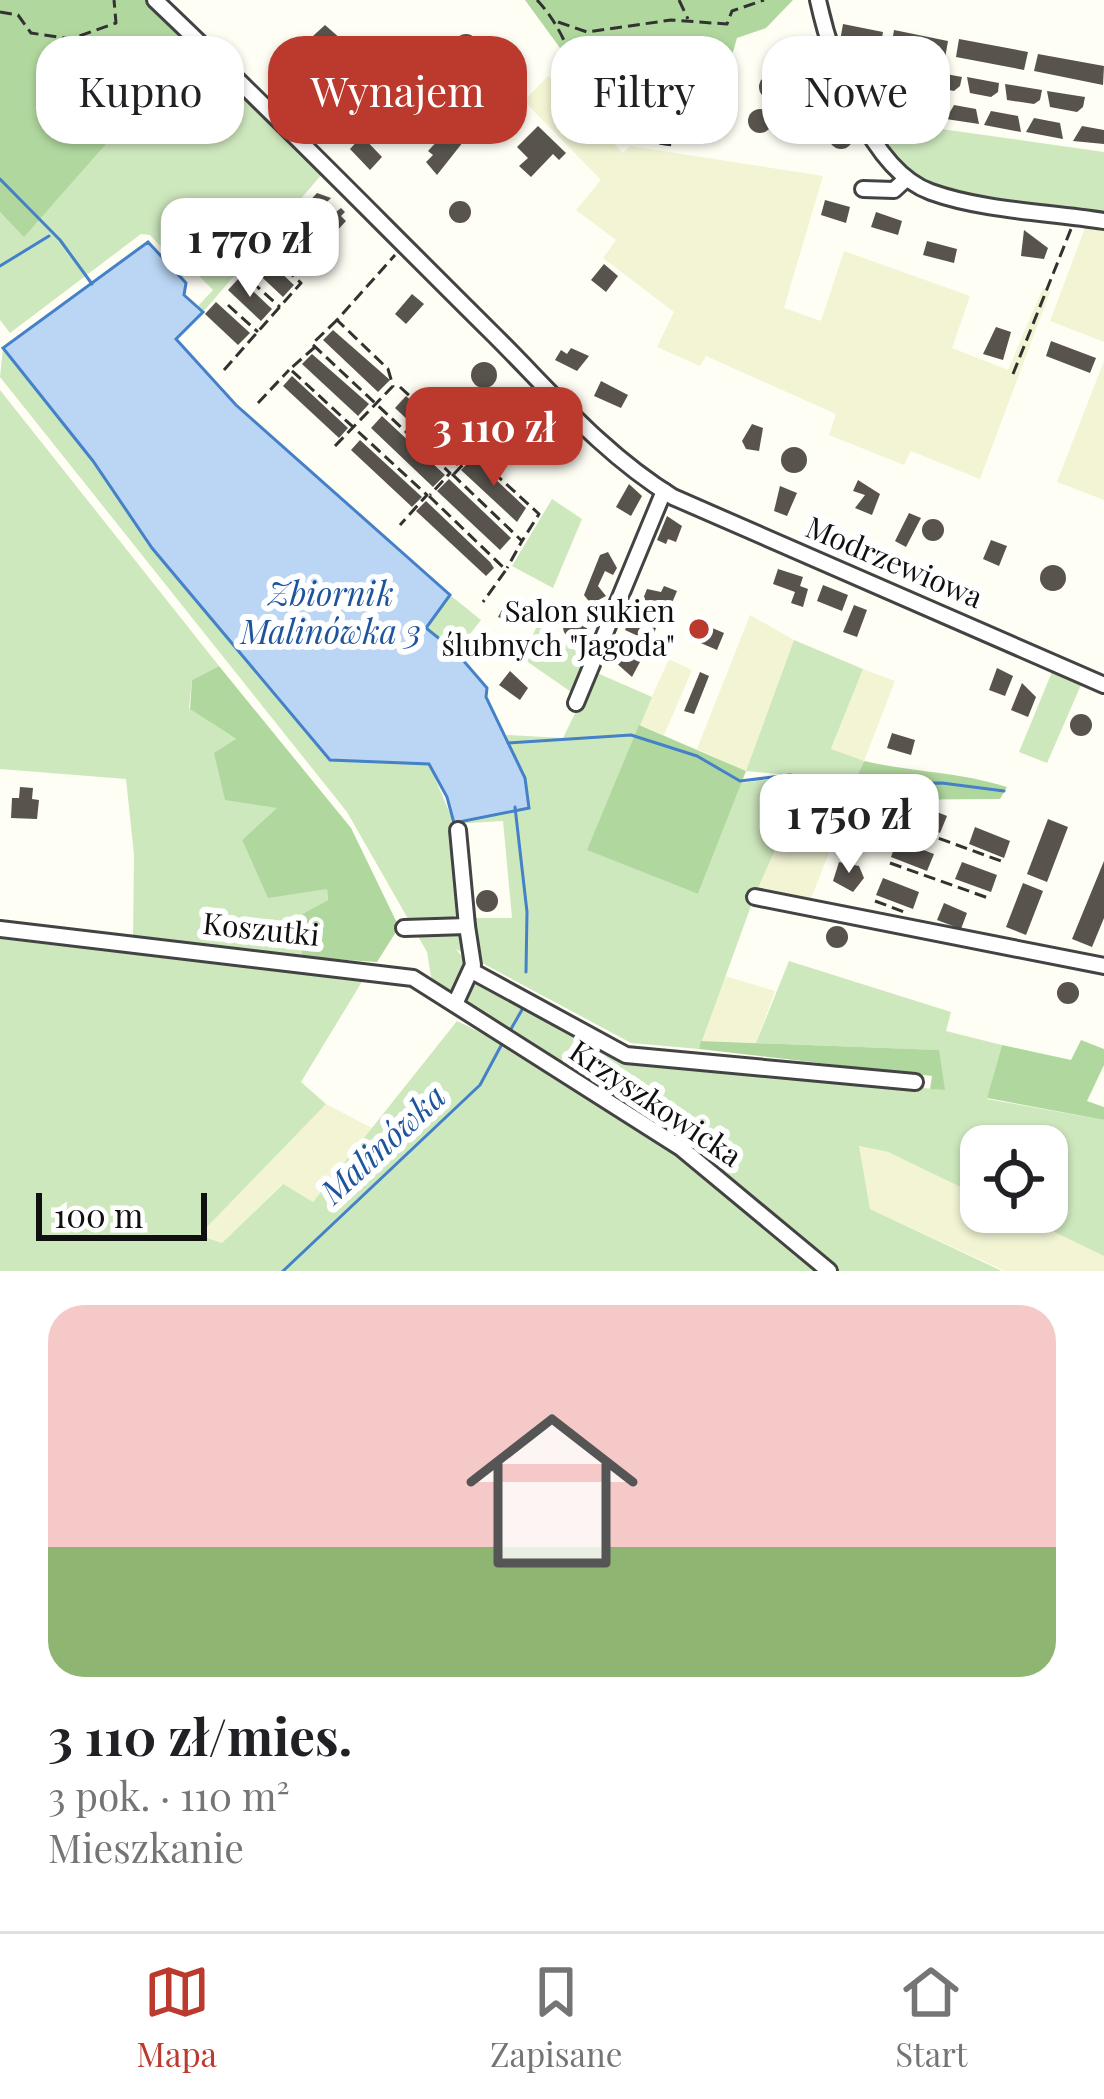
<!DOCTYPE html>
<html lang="pl">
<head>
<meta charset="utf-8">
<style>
  :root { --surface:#fff; --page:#f6f6f6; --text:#202124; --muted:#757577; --line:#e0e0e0; --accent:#bb3a2d }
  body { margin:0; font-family:"Playfair Display",serif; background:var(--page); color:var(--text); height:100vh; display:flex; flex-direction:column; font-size:45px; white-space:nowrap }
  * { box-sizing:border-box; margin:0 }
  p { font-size:39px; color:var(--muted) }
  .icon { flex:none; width:66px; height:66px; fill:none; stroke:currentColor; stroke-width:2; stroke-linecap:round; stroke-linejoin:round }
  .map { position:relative; height:1271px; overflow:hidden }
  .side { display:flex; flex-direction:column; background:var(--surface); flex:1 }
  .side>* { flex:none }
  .hud { position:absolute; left:36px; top:36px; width:1032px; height:108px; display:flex; gap:24px }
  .controls { position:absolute; left:960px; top:1125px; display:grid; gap:24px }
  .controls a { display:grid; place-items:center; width:108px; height:108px; border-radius:24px; background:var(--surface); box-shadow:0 3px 9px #0004; font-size:60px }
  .scale { position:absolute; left:36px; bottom:30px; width:171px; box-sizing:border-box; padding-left:12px; border:6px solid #101010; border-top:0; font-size:33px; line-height:42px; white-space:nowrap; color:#101010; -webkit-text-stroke:9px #fff; paint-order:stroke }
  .price { position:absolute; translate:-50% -102px; padding:0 27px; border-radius:24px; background:#fff; color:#222; font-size:39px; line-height:78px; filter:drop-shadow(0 3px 6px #0008) }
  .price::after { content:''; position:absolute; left:50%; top:72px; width:36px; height:27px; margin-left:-18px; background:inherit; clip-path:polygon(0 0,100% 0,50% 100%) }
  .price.active { background:var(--accent); color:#fff }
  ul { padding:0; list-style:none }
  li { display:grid; align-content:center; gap:24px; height:636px; padding:0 48px }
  li span { display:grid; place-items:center; height:372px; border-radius:36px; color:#555 }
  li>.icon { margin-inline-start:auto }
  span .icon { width:216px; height:216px; fill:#fffc; stroke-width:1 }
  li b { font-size:51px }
  .pill { padding:0 42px; border-radius:36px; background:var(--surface); box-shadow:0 3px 9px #0004; font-size:42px; line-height:108px }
  .pill.active { background:var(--accent); color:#fff }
  .tabs { display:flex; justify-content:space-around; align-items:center; height:168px; border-top:3px solid var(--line); background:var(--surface); font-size:33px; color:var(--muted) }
  .tabs a { display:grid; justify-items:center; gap:6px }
  .tabs .active { color:var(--accent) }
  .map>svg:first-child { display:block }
  .farmland { fill:#f2f4d4 }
  .green { fill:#cee8be; fill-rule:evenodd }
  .forest { fill:#b0d89e }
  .water { fill:#bad6f4; stroke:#4481c8; stroke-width:3 }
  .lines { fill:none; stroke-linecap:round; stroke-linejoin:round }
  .stream { stroke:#4481c8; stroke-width:3 }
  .building { fill:#58534d }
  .minor-casing { stroke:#434343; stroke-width:20 }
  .path { stroke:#323232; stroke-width:3; stroke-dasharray:12 6; stroke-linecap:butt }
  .minor { stroke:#fff; stroke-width:14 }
  .poi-dot { fill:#bb3a2d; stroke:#fff; stroke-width:4.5 }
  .labels { text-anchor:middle; stroke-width:12; stroke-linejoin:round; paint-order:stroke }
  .street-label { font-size:30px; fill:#101010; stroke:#fff }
  .poi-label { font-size:30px; fill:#101010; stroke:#fff; text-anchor:end }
  .water-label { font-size:33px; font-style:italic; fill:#1d549d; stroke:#fff }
</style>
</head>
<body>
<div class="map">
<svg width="1104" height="1271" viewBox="0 0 1104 1271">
  <rect width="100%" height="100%" fill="#fefef4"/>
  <g class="farmland">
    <polygon points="548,76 623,153 630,146 823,176 784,308 821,321 844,251 970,296 952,348 1008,370 1043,288 1050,292 980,479 911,451 904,465 829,435 836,414 706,356 700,366 657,347 674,312 603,258 616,240 576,210 601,180 524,101"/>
    <polygon points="1086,225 1104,227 1104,342 1050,321"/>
    <polygon points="1104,361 1104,500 1057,482"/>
    <polygon points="750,615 794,640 746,771 697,749"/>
    <polygon points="669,659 692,670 664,735 639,725"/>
    <polygon points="863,669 895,681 864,761 831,750"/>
    <polygon points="805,783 852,793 809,904 755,895"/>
    <polygon points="725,976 775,991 756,1043 701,1041"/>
    <polygon points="326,1104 372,1128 313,1202 282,1184 222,1243 197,1234"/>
    <polygon points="858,1146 888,1152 981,1197 981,1212 1013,1212 1104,1256 1104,1271 1005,1271 870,1209"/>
  </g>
  <g class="green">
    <polygon points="151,0 323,173 203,312 198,306 213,290 196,273 188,276 150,235 141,234 10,333 0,320 0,212 24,235"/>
    <polygon points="863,118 1104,152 1104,217 900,187"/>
    <path d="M3,348L93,461L152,548L330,759L429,764L454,823L478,816L513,752L506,735L563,738L595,672L652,697L588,850L698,894L741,783L790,777L805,783L755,895L699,1049L631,1043L456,949L467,963L451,995L432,982L427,952L347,812L0,377ZM503,821L512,918H462L454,824Z"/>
    <polygon points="0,390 219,666 192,680 189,708 237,740 278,808 242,840 268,897 327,888 328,900 302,914 302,957 133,939 134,855 126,779 0,769"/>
    <polygon points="552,499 582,519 553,588 512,566"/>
    <polygon points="450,595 481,620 456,652 425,628"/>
    <polygon points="538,624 589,660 574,694 522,658"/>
    <polygon points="794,640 863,669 831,749 864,761 855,781 746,771"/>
    <polygon points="1052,672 1081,685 1047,763 1019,752"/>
    <polygon points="0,939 363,980 301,1082 326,1104 199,1235 222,1243 283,1184 313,1202 457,1021 510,1047 665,1141 822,1271 0,1271"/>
    <polygon points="789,961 951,1012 946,1031 1002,1045 987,1099 1104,1120 1104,1256 1013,1212 1047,1212 1047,1146 981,1146 981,1197 888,1152 859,1146 870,1209 1002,1271 836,1271 747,1198 463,1005 477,976 627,1058 944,1090 938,1050 756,1043"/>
  </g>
  <g class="forest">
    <polygon points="0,0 151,0 201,49 120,128 24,237 0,212"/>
    <polygon points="525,0 793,0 766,28 737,38 714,118 690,144 622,133"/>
    <polygon points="219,666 351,828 399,927 377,962 302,957 302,914 328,900 327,889 268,898 242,840 277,808 225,800 214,753 236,739 190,709 192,680"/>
    <polygon points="639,725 746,771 698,894 587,850"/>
    <path d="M864,761C911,772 960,772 1007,787L1000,799L853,800L799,789L804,774L855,781Z"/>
    <polygon points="1081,1040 1104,1049 1104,1065 1087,1101 1104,1107 1104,1120 987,1098 1002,1045 1071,1060"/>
    <polygon points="701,1041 939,1050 945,1090 930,1089 932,1076 699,1049"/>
  </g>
  <polygon class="water" points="148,242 186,283 184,295 203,312 176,339 236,405 450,595 426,628 456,652 487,688 486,697 525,778 529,808 454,823 447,797 429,764 330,760 152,548 93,461 3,348"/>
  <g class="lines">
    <g class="stream">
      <polyline points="0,179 60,240 92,284"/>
      <polyline points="0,266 49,236"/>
      <polyline points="508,743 631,735 697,756 740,781 790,775 827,784 942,783 1004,791"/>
      <polyline points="515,807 527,912 526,972"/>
      <polyline points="511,1029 523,1008"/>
      <polyline points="283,1271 480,1085 503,1042"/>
    </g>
  </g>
  <g class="building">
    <polygon points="843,24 883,32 880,49 840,41"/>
    <polygon points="325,25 341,39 326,51 313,36"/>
    <polygon points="894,30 948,41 945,58 891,48"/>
    <circle cx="466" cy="45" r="11"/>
    <polygon points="396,37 405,50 398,58 409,68 398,80 379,56"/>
    <polygon points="959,39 1028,52 1024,70 956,57"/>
    <circle cx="803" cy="55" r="12"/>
    <polygon points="1038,54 1104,66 1103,85 1034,71"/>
    <polygon points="855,61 887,65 886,75 880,80 858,77"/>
    <polygon points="892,66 924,70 923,80 917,85 896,82"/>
    <polygon points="930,71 962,77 960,86 954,91 933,87"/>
    <circle cx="771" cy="87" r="12"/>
    <polygon points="967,77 999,83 998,92 991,97 970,93"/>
    <polygon points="1005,84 1042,90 1040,100 1034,104 1007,100"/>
    <polygon points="832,85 840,102 817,113 809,97"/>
    <polygon points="1047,91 1085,97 1083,107 1077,112 1050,107"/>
    <polygon points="880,94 901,97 904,112 872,108"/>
    <polygon points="917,99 939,102 942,118 909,113"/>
    <polygon points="954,105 976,109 979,124 946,119"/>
    <circle cx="760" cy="121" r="12"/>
    <polygon points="991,111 1018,116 1021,132 984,125"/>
    <circle cx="798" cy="129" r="11"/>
    <polygon points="1034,118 1060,123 1063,139 1026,132"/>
    <polygon points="454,123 467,137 437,175 426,162 433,155 428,151"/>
    <circle cx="841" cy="137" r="12"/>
    <polygon points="538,126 566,153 559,160 553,154 531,177 519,166 528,158 517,147"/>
    <polygon points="1082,126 1104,130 1104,144 1073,141"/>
    <polygon points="362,136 382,157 370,170 350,149"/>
    <polygon points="317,193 331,198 327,202 336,212 341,208 345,212 341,216 346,221 332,236 303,208"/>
    <polygon points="825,200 850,207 846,223 821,215"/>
    <circle cx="460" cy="212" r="11"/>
    <polygon points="876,212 902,221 898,235 871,227"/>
    <polygon points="1024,230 1048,248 1044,259 1021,256"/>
    <polygon points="927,241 957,249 954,263 923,255"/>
    <polygon points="261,254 294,285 283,297 250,266"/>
    <polygon points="604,264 618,276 606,292 591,280"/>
    <polygon points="239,278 272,309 261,321 228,290"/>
    <polygon points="412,294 424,304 406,324 395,314"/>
    <polygon points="216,302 250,333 238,345 205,314"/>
    <polygon points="996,327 1011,332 1003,360 983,354"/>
    <polygon points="333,330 390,380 378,392 323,340"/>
    <polygon points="1051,341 1096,358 1090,373 1046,356"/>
    <polygon points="571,348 589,356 577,371 555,360 561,350 567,354"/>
    <polygon points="312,354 369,404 358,416 302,364"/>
    <circle cx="484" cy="375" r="13"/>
    <polygon points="292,376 348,428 339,438 283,386"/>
    <polygon points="601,381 628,395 621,408 594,396"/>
    <polygon points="406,396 469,454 457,466 395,408"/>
    <circle cx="517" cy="414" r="11"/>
    <polygon points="382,416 445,475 433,487 371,428"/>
    <polygon points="752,424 763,428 759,451 746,449 742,441"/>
    <polygon points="360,440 422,497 412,507 351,450"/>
    <circle cx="794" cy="460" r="13"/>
    <polygon points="473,458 526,508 517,522 461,470"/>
    <polygon points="449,479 511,538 500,550 437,491"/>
    <polygon points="858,480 880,494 872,515 855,508 865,495 853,491"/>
    <polygon points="629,484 642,496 631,516 616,507"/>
    <polygon points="780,486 797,493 787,516 774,511"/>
    <polygon points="426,501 490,562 494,568 486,576 416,511"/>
    <polygon points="909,513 921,518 906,547 895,541"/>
    <polygon points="667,516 682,526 676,542 668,539 666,544 657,540"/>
    <circle cx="933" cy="530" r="11"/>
    <polygon points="991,540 1007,546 999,566 983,559"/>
    <polygon points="608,552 617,568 613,575 605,571 598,586 606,596 591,604 584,595 600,555"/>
    <circle cx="1053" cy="578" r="13"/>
    <polygon points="778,569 803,577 800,586 808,589 803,607 791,603 795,592 773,584"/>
    <polygon points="823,585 848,595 842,611 817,601"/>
    <polygon points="664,586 677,591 669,610 643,599 647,589 661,592"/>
    <polygon points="515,602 535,613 527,628 498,617 505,604 512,608"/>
    <polygon points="854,605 867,610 857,637 843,632"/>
    <circle cx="575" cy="627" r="12"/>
    <polygon points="630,619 656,628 651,642 625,630"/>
    <polygon points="696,621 724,633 717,650 689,638"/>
    <polygon points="619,651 641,660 632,677 614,661"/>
    <polygon points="997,668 1013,676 1005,696 989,690"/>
    <polygon points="510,671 528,688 520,700 499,685"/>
    <polygon points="700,672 709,676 694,714 684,711"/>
    <polygon points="1022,683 1036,697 1028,717 1011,710"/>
    <circle cx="1081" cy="725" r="11"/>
    <polygon points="892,733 915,740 911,755 887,748"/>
    <polygon points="20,787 33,788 32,799 39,800 37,819 11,818 12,798 19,798"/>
    <polygon points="912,802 947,816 940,833 905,820"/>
    <polygon points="860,817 886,823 882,839 856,833"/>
    <polygon points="1048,819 1068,827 1047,882 1027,874"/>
    <polygon points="975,827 1010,841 1004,858 969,844"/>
    <polygon points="897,840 934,854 927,871 891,857"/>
    <polygon points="1104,861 1104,918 1092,947 1072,939"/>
    <polygon points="839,862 859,866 864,878 853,892 833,881"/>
    <polygon points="962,862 997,875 991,892 955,879"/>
    <polygon points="883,878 919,892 913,909 876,895"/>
    <polygon points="1023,883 1043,891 1026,935 1006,927"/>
    <circle cx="487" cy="901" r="11"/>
    <polygon points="944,903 967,913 961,929 937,920"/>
    <circle cx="837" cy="937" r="11"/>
    <circle cx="1068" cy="993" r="11"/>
  </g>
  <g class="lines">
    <defs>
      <g id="minor">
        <path d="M155,0C269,108 378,220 489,330C550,390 600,452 673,497L1104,685"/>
        <path d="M818,0C831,59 869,170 931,192C984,211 1049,212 1104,221"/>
        <polyline points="863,189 894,190 906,179"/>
        <polyline points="576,703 664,491"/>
        <polyline points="755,897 1104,966"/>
        <polyline points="404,928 467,926 458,830"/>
        <polyline points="0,929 413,978 681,1148 829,1271"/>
        <polyline points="472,971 626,1055 915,1082"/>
        <polyline points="455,1004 473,965 467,926"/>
      </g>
    </defs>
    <use href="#minor" class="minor-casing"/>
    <g class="path">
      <path d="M537,0C594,61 562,130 672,145"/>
      <polyline points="679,0 688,19"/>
      <polyline points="0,12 18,15 31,33 71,39 116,23 114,0"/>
      <polyline points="558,22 587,32 671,20 727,24 732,11 764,0"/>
      <polyline points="251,281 280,307"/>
      <polyline points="228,305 258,332"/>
      <polyline points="337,320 312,344 450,473 430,495"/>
      <polyline points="315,347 290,369 427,495 400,525"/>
      <polyline points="224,370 301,283 274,258"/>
      <polyline points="1013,374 1071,229"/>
      <polyline points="400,387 539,514 522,541"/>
      <polyline points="258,403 289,370"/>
      <polyline points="335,446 393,386 388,369 337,320 395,255"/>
      <polyline points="452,474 522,541 507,568"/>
      <polyline points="454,474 472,455"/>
      <polyline points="429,496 506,570 483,602"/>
      <polyline points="905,826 1001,861"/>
      <polyline points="890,863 991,899"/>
      <polyline points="875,901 907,913"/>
    </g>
    <use href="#minor" class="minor"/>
  </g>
  <circle class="poi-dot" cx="699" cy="629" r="12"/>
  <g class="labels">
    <g class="street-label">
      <text transform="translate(894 563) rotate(23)" y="10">Modrzewiowa</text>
      <text transform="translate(261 930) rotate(6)" y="10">Koszutki</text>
      <text transform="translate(655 1104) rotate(34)" y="10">Krzyszkowicka</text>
    </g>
    <g class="poi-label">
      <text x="675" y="622">Salon sukien<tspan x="675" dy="34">ślubnych "Jagoda"</tspan></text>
    </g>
    <g class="water-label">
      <text x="331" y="606">Zbiornik<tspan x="331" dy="38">Malinówka 3</tspan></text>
      <text transform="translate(383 1144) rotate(-43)" y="12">Malinówka</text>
    </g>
  </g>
</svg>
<div class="controls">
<a><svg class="icon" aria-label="locate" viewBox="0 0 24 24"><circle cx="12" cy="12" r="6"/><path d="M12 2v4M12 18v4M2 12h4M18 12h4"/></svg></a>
</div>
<div class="scale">100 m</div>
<b class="price" style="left:250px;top:300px">1 770 zł</b>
<b class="price active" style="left:494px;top:489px">3 110 zł</b>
<b class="price" style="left:849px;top:876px">1 750 zł</b>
<div class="hud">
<a class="pill">Kupno</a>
<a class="pill active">Wynajem</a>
<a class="pill">Filtry</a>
<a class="pill">Nowe</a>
</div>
</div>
<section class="side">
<ul>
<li><span style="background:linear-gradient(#f6c9c9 65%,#8fb573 0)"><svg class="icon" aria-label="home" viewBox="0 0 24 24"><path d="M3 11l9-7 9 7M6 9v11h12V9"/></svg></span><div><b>3 110 zł/mies.</b><p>3 pok. · 110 m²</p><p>Mieszkanie</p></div></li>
</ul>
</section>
<nav class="tabs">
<a class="active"><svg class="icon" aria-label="map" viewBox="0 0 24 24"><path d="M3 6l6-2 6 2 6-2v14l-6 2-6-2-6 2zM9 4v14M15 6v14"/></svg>Mapa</a>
<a><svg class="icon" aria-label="saved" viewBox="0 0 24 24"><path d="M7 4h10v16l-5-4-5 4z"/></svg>Zapisane</a>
<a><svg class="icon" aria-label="home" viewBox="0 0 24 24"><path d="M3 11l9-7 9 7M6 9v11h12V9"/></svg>Start</a>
</nav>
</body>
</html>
